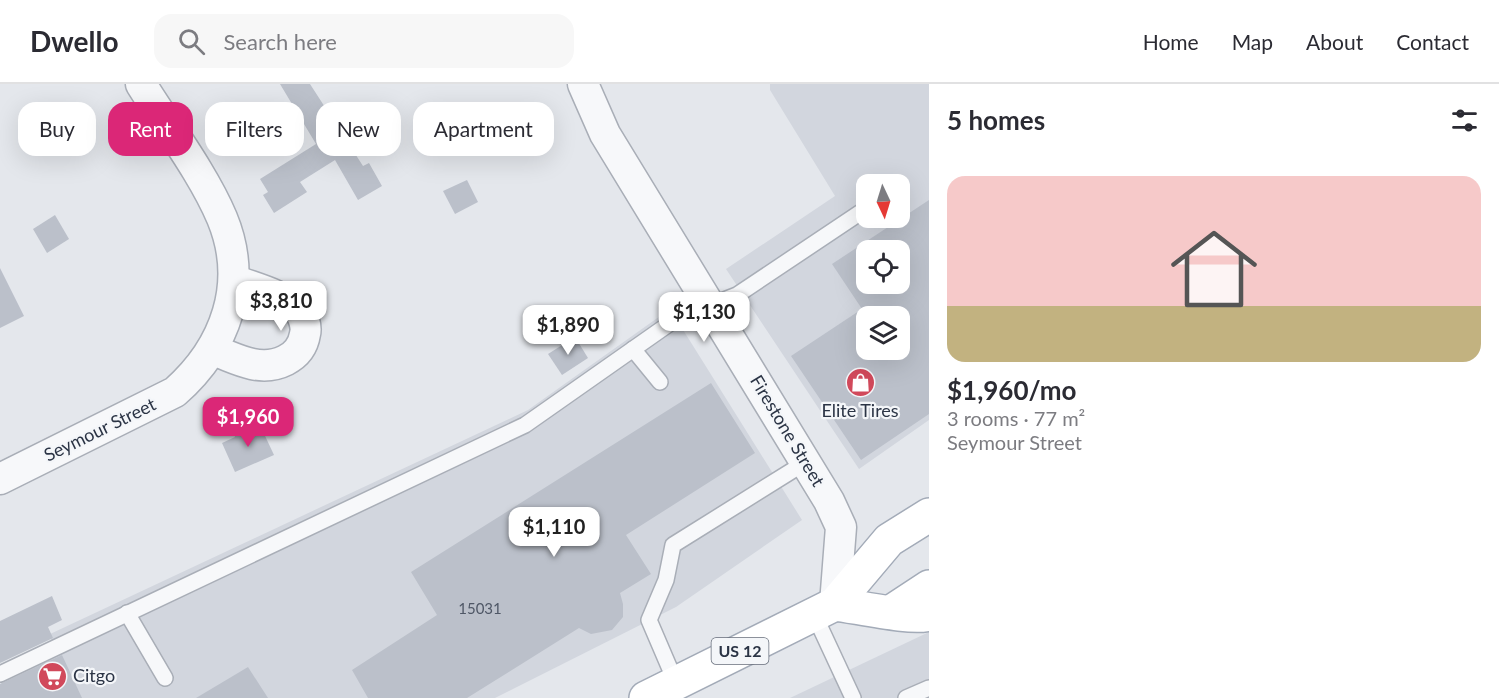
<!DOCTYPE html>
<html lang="en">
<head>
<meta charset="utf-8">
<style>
  :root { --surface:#fff; --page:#f7f7f7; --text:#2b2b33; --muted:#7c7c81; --line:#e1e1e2; --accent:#db2777 }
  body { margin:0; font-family:Lato,sans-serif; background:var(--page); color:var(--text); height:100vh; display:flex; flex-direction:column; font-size:22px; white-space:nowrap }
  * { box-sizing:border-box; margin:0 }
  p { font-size:20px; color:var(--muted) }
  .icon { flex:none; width:33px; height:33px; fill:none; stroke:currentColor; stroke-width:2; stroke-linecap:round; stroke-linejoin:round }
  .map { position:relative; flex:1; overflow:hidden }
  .drawer { display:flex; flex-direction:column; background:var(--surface); width:570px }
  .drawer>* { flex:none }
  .hud { position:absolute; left:18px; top:18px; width:570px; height:54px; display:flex; gap:12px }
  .needle { width:39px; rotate:176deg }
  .tools { position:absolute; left:856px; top:90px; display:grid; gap:12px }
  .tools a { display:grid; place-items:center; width:54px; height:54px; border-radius:12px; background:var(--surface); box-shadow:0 6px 24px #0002; font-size:30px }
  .price { position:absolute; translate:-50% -51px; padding:0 14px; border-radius:12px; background:#fff; color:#222; font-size:20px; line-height:39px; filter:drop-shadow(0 2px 3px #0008) }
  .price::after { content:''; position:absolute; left:50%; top:36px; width:18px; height:14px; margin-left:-9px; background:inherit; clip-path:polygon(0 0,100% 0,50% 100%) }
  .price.active { background:var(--accent); color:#fff }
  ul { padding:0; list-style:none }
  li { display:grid; align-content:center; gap:12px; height:318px; padding:0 18px }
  li span { display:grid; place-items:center; height:186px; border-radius:18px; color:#555 }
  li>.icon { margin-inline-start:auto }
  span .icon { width:108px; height:108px; fill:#fffc; stroke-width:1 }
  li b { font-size:26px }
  h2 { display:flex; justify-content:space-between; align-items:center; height:72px; padding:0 18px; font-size:26px }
  .tag { padding:0 21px; border-radius:18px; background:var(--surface); box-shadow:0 6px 24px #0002; font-size:21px; line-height:54px }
  .tag.active { background:var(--accent); color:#fff }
  header { display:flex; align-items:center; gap:36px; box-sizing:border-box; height:84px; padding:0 30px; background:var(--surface); border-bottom:2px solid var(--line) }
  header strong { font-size:28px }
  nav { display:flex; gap:33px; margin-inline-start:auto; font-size:21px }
  .search { width:420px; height:54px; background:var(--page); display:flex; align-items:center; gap:15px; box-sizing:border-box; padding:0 21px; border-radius:18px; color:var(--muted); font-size:22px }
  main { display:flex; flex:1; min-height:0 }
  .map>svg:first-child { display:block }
  .built { fill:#d2d6de; fill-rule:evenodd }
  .building { fill:#bbc0ca; fill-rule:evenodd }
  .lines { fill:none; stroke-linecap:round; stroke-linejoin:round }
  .lane-casing { stroke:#a9aeb7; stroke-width:18 }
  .street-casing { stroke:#a9aeb7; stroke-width:33 }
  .primary-casing { stroke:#a3abb8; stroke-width:36 }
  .lane { stroke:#f7f8fa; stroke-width:15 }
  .street { stroke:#f7f8fa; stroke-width:30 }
  .primary { stroke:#fff; stroke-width:33 }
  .labels { text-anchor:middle; stroke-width:4.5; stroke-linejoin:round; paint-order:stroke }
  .number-label { font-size:15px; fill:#4f5766 }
  .shield { fill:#f4f6f9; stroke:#676e7b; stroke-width:1.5 }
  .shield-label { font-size:16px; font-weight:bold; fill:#2b3445 }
  .poi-label { font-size:18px; fill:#2b3445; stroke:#f4f6f9 }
  .street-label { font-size:18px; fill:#2b3445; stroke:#f4f6f9 }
</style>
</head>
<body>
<header>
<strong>Dwello</strong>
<div class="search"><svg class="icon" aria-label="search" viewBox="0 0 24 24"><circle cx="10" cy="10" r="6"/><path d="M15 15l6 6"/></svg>Search here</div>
<nav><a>Home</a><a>Map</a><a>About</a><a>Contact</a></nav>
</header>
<main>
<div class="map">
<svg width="929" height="614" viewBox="0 0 929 614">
  <rect width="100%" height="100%" fill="#e4e7ec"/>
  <g class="built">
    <path d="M770,0H929V336L859,385L726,185L835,112L770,6ZM867,100H900V134H867ZM867,166H900V200H867ZM867,232H900V266H867Z"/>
    <polygon points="670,225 802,436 676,523 495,614 0,614 0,600 60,571 48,551 528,326"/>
    <polygon points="929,548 929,614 790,614"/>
  </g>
  <g class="building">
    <polygon points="280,0 310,0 363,82 369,79 382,102 358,116 335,76 300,98 307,108 274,129 263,111 268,108 260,95 316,60"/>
    <polygon points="467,96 478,118 455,130 443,107"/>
    <path d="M929,116V330L861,376L791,272L862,225L832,180ZM867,166H900V200H867ZM867,232H900V266H867Z"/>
    <polygon points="55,131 69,155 47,169 33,145"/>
    <polygon points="0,184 24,232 0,244"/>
    <polygon points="575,253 588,274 562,291 548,270"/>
    <polygon points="711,299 755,369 626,451 651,490 620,509 623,520 623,533 612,546 591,550 579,544 467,614 368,614 352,586 437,531 411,488"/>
    <polygon points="259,339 274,371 235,388 222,359 235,353 234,350"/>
    <polygon points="52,512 62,536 48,543 53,554 0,579 0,537"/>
    <polygon points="62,571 82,614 0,614 0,600"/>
    <polygon points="248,583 268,614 196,614"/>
  </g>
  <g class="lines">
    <defs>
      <g id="lane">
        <polyline points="633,265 660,298"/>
        <polyline points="127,529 165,594"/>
        <polyline points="814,530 853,614"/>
        <polyline points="0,590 525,341 676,235 737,211 867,124"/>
        <polyline points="676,599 649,536 666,496 673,461 806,378"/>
        <polyline points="906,614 929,604"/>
      </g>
      <g id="street">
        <polyline points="583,0 605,50 829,417 841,443 835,520"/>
        <path d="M212,266C225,270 238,277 252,280C275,285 301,275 305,250C307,243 303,229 297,225C281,210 254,204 234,196"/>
        <path d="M0,395L175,308C226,263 249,199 222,134C203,89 167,42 141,0"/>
      </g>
      <g id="primary">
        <path d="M835,520C853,522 916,536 929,530"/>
        <polyline points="891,528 929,503"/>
        <polyline points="646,614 835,520 889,456 929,431"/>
      </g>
    </defs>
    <use href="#lane" class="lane-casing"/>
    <use href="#street" class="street-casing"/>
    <use href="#primary" class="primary-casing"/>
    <use href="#lane" class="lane"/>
    <use href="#street" class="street"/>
    <use href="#primary" class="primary"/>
  </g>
  <defs>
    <symbol id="shop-disc" viewBox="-11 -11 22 22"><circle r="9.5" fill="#d1495b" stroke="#f4f6f9"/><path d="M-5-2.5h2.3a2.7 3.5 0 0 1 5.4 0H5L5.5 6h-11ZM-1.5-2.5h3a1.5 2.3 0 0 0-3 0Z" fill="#fff"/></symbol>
    <symbol id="supermarket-disc" viewBox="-11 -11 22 22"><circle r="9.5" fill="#d1495b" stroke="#f4f6f9"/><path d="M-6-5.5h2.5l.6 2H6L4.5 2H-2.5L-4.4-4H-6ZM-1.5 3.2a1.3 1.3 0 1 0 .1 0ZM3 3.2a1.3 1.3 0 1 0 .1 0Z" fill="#fff"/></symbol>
  </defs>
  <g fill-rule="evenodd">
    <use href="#shop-disc" x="844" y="282" width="33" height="33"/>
    <use href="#supermarket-disc" x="36" y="576" width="33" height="33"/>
  </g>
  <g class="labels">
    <g class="number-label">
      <text x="480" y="530">15031</text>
    </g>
    <rect class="shield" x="711.5" y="554" width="57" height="26" rx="4.5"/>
    <g class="shield-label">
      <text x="740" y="573">US 12</text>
    </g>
    <g class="poi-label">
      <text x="860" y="333">Elite Tires</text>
      <text x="73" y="598" text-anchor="start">Citgo</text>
    </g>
    <g class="street-label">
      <text transform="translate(100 346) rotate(-26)" y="6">Seymour Street</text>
      <text transform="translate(787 347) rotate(59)" y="6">Firestone Street</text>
    </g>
  </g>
</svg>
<div class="tools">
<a><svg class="needle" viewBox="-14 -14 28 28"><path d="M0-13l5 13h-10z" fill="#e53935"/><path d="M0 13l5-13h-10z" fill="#7c7c81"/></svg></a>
<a><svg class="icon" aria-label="locate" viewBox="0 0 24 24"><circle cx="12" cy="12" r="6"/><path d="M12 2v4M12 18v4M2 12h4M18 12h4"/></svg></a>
<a><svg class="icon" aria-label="layers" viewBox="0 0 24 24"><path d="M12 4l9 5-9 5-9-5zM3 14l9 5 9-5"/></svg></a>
</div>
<b class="price" style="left:281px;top:248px">$3,810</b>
<b class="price" style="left:704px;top:259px">$1,130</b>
<b class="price" style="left:568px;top:272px">$1,890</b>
<b class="price active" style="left:248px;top:364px">$1,960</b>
<b class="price" style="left:554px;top:474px">$1,110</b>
<div class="hud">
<a class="tag">Buy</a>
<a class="tag active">Rent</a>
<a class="tag">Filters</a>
<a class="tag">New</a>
<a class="tag">Apartment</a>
</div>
</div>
<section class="drawer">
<h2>5 homes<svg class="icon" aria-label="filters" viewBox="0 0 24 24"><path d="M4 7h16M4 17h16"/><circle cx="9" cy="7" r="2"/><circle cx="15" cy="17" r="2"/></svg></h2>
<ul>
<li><span style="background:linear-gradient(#f6c9c9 70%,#c2b280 0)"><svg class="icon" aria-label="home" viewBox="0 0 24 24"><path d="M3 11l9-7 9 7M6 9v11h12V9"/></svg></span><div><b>$1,960/mo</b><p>3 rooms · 77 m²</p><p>Seymour Street</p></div></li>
</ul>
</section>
</main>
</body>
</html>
